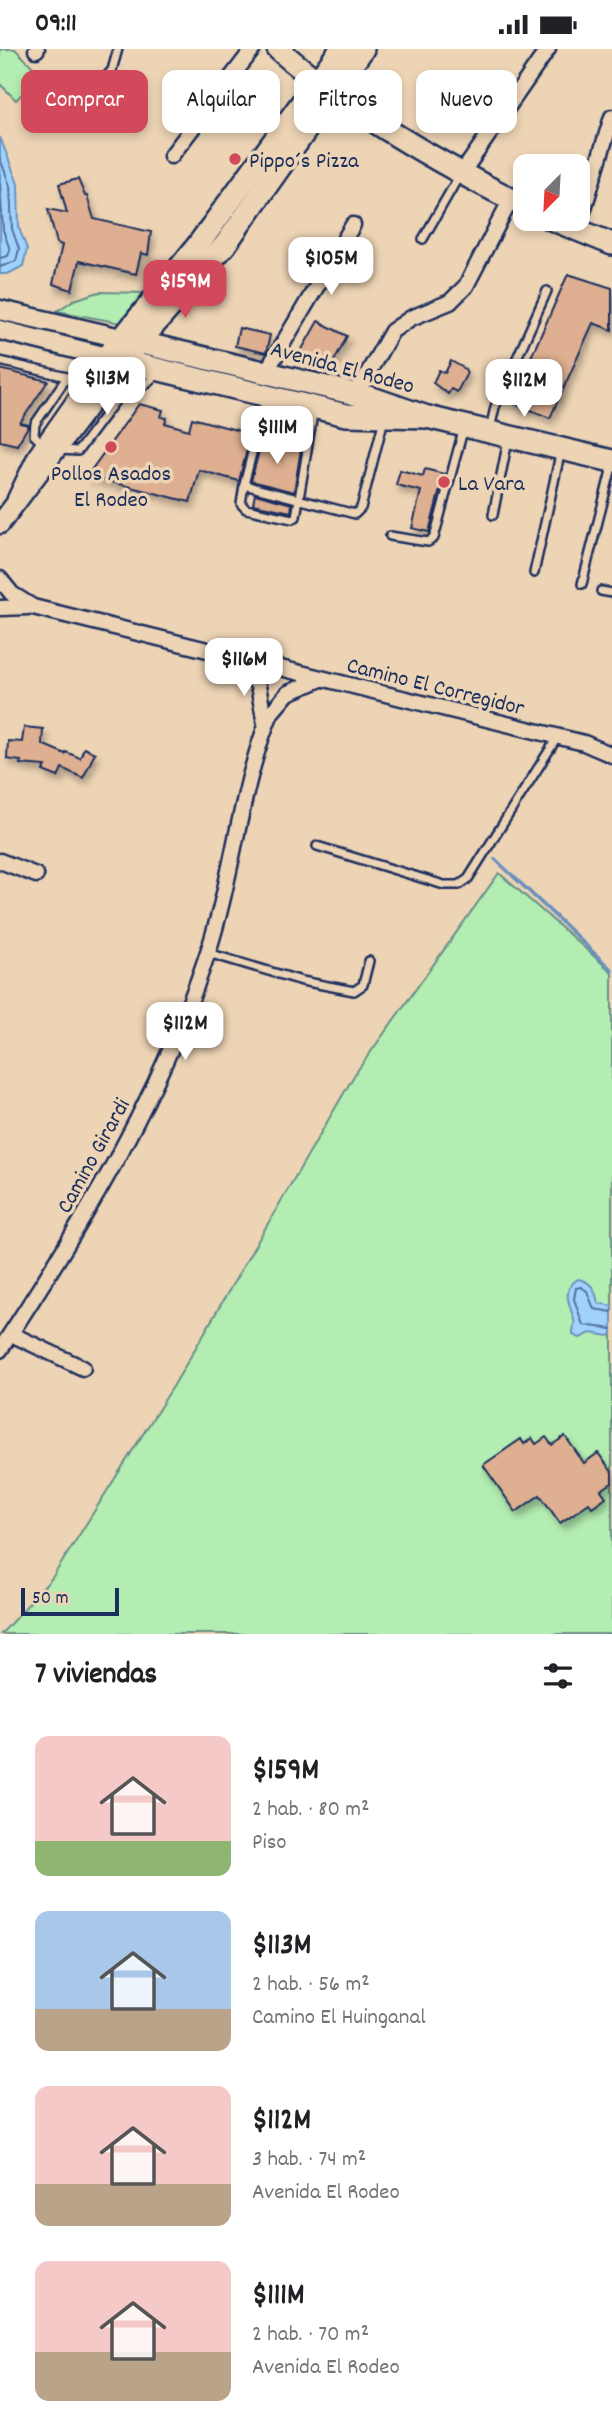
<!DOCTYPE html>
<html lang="es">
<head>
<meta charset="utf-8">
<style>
  :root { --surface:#fff; --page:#f2f2f2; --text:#202124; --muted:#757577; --accent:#d1495b }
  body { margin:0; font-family:Dekko,sans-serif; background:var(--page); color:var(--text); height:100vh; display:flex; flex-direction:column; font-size:26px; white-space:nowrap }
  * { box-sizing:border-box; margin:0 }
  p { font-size:23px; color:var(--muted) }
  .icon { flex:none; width:38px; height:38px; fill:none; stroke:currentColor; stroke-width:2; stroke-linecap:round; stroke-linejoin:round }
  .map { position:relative; height:1585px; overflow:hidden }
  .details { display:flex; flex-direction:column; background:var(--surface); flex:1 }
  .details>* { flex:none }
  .banner { position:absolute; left:21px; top:21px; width:570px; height:63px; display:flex; gap:14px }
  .needle { width:46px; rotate:204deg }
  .controls { position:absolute; left:513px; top:105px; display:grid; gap:14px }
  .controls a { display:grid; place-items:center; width:77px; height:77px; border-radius:14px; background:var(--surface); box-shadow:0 4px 10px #0003; font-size:35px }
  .scale { position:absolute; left:21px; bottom:18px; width:98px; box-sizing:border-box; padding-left:7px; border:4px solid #1b2f5e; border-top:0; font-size:19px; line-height:24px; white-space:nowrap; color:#1b2f5e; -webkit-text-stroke:5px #edd4b5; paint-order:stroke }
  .price { position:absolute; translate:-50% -60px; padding:0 16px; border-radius:14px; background:#fff; color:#222; font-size:23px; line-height:46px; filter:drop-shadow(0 2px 4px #0008) }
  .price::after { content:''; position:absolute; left:50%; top:42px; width:21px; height:16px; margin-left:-10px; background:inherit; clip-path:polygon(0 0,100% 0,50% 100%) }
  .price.current { background:var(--accent); color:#fff }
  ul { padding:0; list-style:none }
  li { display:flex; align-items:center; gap:21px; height:175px; padding:0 35px }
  li span { display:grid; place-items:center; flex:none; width:196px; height:140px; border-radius:14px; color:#555 }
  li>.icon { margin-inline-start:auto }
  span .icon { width:84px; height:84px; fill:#fffc; stroke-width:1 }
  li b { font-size:30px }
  h2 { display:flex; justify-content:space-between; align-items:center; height:84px; padding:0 35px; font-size:30px }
  .chip { padding:0 24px; border-radius:14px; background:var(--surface); box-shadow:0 4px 10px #0003; font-size:24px; line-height:63px }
  .chip.current { background:var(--accent); color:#fff }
  .status { display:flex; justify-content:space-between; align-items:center; height:49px; padding:0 35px; background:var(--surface); direction:ltr }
  .status svg { height:19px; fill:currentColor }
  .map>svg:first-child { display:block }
  .green { fill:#b3edb1; stroke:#678e88; stroke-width:2 }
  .water { fill:#a1d2fe; stroke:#6b91be; stroke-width:2 }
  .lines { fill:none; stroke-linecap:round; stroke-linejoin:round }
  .shore { stroke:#51709e; stroke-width:2 }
  .stream { stroke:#6b91be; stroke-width:3.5 }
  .building { fill:#deaf90; stroke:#1b2f5e; stroke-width:2; filter:url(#shadow) }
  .service-casing { stroke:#1b2f5e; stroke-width:12 }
  .minor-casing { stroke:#1b2f5e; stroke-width:19 }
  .tertiary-casing { stroke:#1b2f5e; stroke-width:23 }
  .secondary-casing { stroke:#1b2f5e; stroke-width:26 }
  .service { stroke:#edd4b5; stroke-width:7 }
  .minor { stroke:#edd4b5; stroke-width:14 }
  .tertiary { stroke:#edd4b5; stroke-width:18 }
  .secondary { stroke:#edd4b5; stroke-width:21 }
  .poi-dot { fill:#d1495b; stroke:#edd4b5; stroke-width:2.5 }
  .labels { text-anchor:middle; stroke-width:7; stroke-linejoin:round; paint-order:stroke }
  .poi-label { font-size:23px; fill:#1b2f5e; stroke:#edd4b5; text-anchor:start }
  .street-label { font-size:23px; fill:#1b2f5e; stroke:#edd4b5 }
</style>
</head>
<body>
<div class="status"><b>09:11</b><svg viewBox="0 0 49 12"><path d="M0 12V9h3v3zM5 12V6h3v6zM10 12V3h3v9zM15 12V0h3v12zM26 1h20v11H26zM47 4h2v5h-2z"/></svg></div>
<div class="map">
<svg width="612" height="1585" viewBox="0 0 612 1585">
  <defs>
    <filter id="shadow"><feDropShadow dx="3.5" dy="6" stdDeviation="3.5" flood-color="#0004"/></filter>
  </defs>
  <rect width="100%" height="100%" fill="#edd4b5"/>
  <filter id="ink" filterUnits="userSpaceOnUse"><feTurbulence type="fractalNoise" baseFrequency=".0143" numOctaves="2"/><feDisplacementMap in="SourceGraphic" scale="14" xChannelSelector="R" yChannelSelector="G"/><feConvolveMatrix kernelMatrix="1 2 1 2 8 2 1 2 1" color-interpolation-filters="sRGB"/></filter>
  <g filter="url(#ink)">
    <g class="green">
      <polygon points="0,0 15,0 41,26 16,51 0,35"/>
      <polygon points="99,243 144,244 121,274 57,262 74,251"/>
      <polygon points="499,824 612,923 612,1585 1,1585 52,1529 174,1336 355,1025"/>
    </g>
    <g class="water">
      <polygon points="0,88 18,135 19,179 27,200 23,217 8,225 0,225"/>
      <path d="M578,1230C592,1233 595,1240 598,1254L612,1257V1285L609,1287L591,1284L580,1289L573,1286C572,1279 576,1275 574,1270C569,1254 561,1241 578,1230Z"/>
    </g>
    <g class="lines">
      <g class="shore">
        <polyline points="0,109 10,137 12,180 19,200 16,212 0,218"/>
        <polyline points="0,134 3,181 10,201 8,207 0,209"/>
        <polyline points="612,1263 594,1260 587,1242 581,1238 576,1239 574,1250 583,1276 612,1280"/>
      </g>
      <polyline class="stream" points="495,810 612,921"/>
    </g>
    <g class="building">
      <polygon points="78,130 85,147 87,147 94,170 151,183 148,206 141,204 136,225 79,212 72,241 53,235 62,196 57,194 48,160 67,164 59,135"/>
      <polygon points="568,225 612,239 612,281 593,274 550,369 511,353"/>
      <polygon points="318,272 347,287 331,318 318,311 315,316 303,310 306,304 301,302"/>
      <polygon points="239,279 270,286 266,304 235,297"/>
      <polygon points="451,312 465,320 467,324 457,343 451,340 448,345 433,334 439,321 445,324"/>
      <polygon points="0,320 48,332 20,374 29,376 17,396 0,392"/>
      <polygon points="139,355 163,361 161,368 167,369 165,374 189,381 192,369 251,385 239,432 199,421 190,453 87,427"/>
      <polygon points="262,391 301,400 294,443 251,432"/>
      <polygon points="425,420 444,425 429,483 412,479 421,442 396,436 400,421 423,427"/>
      <polygon points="255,445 292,455 291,463 253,455"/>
      <polygon points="24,678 43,680 42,695 65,705 66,703 80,709 84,699 95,704 83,729 62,719 58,728 43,722 46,717 20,715 21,712 7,710 8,692 22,693"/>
      <polygon points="565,1387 584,1414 598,1404 612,1423 612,1434 601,1441 606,1448 592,1458 589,1454 560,1474 540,1446 516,1463 483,1416 521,1390 524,1395 532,1389 536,1395 546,1388 552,1396"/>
    </g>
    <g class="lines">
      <defs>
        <g id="service">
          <polyline points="79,57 112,21 118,0"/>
          <polyline points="423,190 459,127"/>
          <polyline points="0,312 67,328 35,375 34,386 44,396"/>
          <polyline points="266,348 244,436 355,465 361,459 384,370"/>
          <polyline points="490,380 495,358 547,242"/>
          <polyline points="59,401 78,402 128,335 145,336 159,323"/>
          <polyline points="244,436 241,455 246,460 292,470 296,468 314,359"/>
          <polyline points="493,466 508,391"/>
          <polyline points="390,487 428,493 434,489 464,378"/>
          <polyline points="534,524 561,401"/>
          <polyline points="582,535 612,418"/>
          <polyline points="601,542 612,544"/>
          <polyline points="317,797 444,836 459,836 468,830 557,689"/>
          <polyline points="208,904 302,932 354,942 363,936 369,912"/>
        </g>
        <g id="minor">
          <polyline points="36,1 37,0"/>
          <polyline points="171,107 253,0"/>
          <polyline points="462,124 548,0"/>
          <polyline points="577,182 612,68"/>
          <polyline points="266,323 353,176"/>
          <polyline points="356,345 392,282 411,269 450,253 466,237 511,150"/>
          <polyline points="0,530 12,545 33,558 584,694 612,706"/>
          <polyline points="0,559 28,558"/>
          <polyline points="242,611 258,637 265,674"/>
          <polyline points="0,812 36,826"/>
          <polyline points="11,1285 83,1319"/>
          <path d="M0,1301C83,1174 159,1050 207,906C233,829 240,737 271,664L288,644L321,630"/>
        </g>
        <g id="tertiary">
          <polyline points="0,261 121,289"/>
          <polyline points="0,281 107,308 38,406 17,450"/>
          <polyline points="0,475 123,312"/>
        </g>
        <g id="secondary">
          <path d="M278,0C351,64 438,114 525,157"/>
          <polyline points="341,0 198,196 107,308 346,366 427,368"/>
          <polyline points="551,170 612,195"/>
          <polyline points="121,289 372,349 427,368 612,412"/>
          <polyline points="131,302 225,196 363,0"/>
        </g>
      </defs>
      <use href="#service" class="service-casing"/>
      <use href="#minor" class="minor-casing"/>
      <use href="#tertiary" class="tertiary-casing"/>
      <use href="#secondary" class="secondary-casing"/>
      <use href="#service" class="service"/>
      <use href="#minor" class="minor"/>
      <use href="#tertiary" class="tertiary"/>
      <use href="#secondary" class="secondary"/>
    </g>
  </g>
  <g class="poi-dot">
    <circle cx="235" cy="110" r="7"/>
    <circle cx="111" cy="398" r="7"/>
    <circle cx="444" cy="433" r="7"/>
  </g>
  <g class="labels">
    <g class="poi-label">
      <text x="249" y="118">Pippo´s Pizza</text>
      <text x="111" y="431" text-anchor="middle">Pollos Asados<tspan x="111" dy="26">El Rodeo</tspan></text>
      <text x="458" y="441">La Vara</text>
    </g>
    <g class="street-label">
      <text transform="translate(343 317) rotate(15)" y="8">Avenida El Rodeo</text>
      <text transform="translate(436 636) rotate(14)" y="8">Camino El Corregidor</text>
      <text transform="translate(92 1106) rotate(-61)" y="8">Camino Girardi</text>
    </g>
  </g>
</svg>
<div class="controls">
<a><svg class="needle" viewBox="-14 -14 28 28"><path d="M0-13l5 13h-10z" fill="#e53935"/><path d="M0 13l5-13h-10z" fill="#757577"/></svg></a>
</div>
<div class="scale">50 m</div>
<b class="price" style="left:331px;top:248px">$105M</b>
<b class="price current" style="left:185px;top:271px">$159M</b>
<b class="price" style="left:107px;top:368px">$113M</b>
<b class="price" style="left:524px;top:370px">$112M</b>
<b class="price" style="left:277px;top:417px">$111M</b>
<b class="price" style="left:244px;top:649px">$116M</b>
<b class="price" style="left:185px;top:1013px">$112M</b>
<div class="banner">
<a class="chip current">Comprar</a>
<a class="chip">Alquilar</a>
<a class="chip">Filtros</a>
<a class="chip">Nuevo</a>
</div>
</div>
<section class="details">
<h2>7 viviendas<svg class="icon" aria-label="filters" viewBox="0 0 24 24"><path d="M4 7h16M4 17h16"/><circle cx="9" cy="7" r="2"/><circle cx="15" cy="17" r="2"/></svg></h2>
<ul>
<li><span style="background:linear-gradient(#f6c9c9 75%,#8fb573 0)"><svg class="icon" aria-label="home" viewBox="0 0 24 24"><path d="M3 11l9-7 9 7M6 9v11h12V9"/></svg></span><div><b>$159M</b><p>2 hab. · 80 m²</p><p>Piso</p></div></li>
<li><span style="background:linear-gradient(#a9c7e8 70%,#b9a48a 0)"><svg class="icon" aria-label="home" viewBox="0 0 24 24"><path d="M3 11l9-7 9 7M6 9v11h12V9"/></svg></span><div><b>$113M</b><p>2 hab. · 56 m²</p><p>Camino El Huinganal</p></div></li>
<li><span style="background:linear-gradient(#f6c9c9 70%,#b9a48a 0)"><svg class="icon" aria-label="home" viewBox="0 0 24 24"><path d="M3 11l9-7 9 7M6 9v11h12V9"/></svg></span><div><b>$112M</b><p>3 hab. · 74 m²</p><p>Avenida El Rodeo</p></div></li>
<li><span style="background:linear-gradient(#f6c9c9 65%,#b9a48a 0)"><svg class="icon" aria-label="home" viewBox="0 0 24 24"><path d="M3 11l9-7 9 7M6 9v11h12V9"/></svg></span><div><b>$111M</b><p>2 hab. · 70 m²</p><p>Avenida El Rodeo</p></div></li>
</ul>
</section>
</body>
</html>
